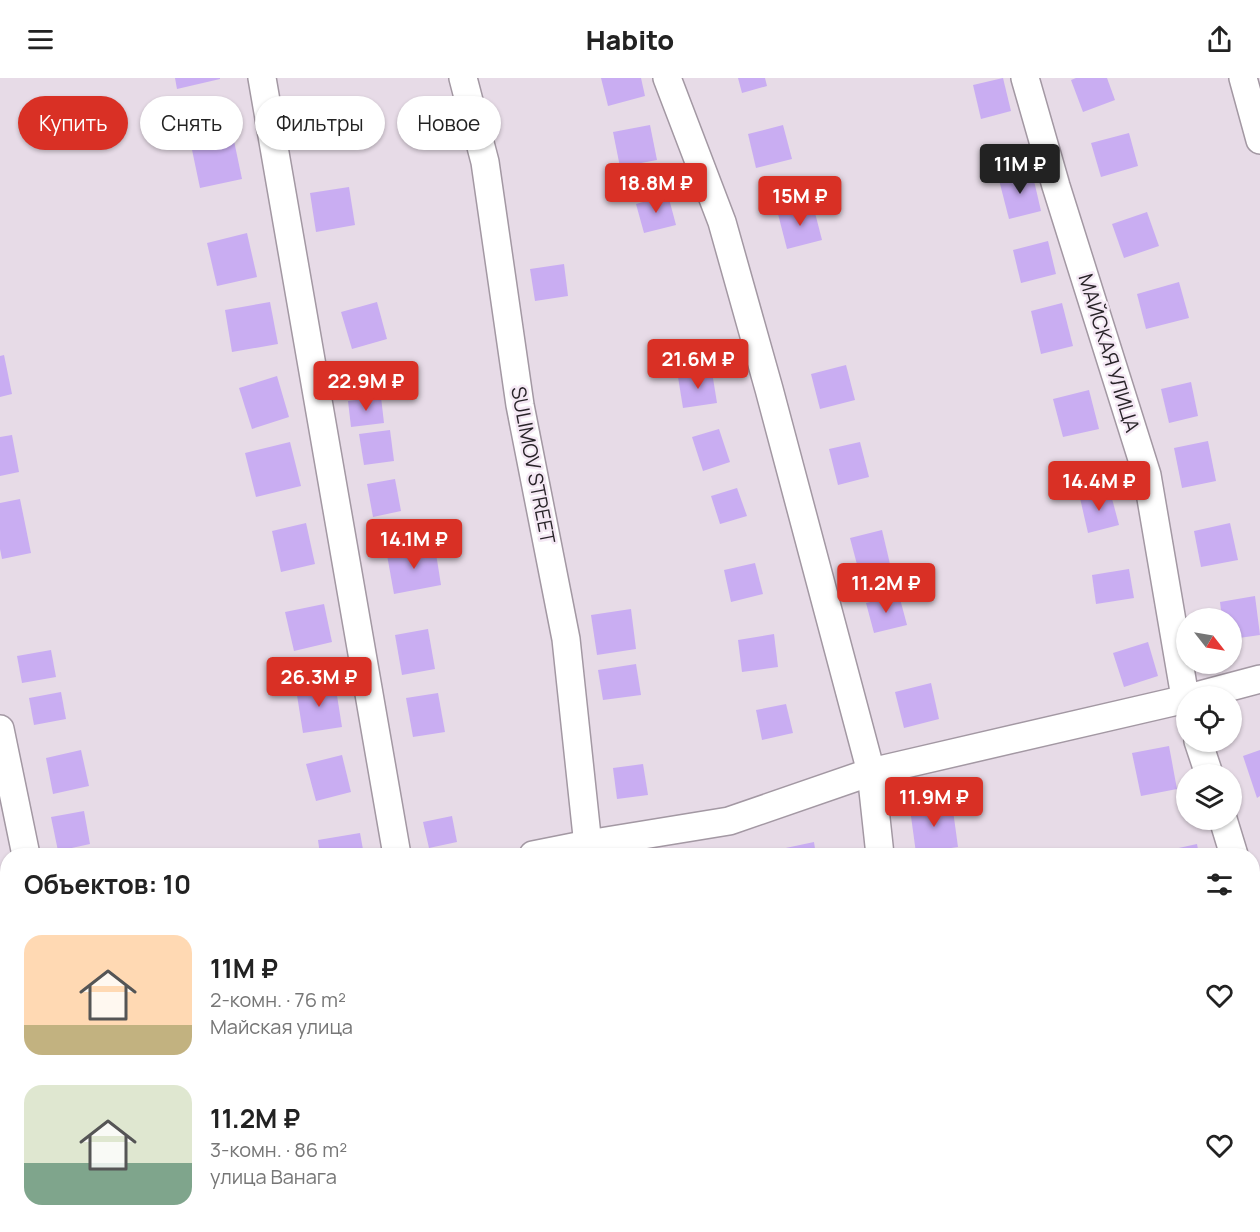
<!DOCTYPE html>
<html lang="ru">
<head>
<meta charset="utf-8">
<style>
  :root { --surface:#fff; --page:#f2f2f2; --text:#222; --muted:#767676; --accent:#d93025 }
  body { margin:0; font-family:Manrope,sans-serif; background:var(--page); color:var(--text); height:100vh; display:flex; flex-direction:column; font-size:22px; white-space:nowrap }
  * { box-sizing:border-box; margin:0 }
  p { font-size:20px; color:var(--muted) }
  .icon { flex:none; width:33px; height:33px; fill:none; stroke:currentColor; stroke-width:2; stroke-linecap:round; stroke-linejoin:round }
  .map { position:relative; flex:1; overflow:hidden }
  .panel { position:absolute; left:0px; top:770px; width:1260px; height:386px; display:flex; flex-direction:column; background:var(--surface); border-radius:24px 24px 0 0; box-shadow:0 2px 4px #0004 }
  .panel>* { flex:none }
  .guide { position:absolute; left:18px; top:18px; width:600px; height:54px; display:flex; gap:12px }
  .needle { width:39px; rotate:121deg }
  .tools { position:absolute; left:1176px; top:530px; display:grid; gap:12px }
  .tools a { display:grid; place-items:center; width:66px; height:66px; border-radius:50%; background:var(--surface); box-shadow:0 2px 4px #0004; font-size:30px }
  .price { position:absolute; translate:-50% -51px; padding:0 14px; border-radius:6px; background:var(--accent); color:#fff; font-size:20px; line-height:39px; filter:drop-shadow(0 2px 3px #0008) }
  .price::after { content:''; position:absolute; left:50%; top:36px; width:18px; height:14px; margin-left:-9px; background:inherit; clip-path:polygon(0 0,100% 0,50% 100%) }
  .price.active { background:#222; color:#fff }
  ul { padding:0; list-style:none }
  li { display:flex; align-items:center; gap:18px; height:150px; padding:0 24px }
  li span { display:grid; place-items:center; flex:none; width:168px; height:120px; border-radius:18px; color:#555 }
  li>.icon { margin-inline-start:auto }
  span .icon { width:72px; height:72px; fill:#fffc; stroke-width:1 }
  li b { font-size:26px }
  h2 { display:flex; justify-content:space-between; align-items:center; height:72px; padding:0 24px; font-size:26px }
  .chip { padding:0 21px; border-radius:27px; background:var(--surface); box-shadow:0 2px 4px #0004; font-size:21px; line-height:54px }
  .chip.active { background:var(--accent); color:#fff }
  header { display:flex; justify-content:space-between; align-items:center; height:78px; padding:0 24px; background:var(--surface); font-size:27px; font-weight:800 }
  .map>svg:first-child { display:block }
  .green { fill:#f19fab }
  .building { fill:#c9adf2 }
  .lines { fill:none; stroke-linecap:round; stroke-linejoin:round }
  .minor-casing { stroke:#a398a3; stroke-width:30 }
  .minor { stroke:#fff; stroke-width:27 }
  .labels { text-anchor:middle; stroke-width:5; stroke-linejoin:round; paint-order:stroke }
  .street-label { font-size:20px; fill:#282328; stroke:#f4e8f4 }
</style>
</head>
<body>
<header><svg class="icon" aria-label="menu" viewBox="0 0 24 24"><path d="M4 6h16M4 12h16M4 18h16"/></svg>Habito<svg class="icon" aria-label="share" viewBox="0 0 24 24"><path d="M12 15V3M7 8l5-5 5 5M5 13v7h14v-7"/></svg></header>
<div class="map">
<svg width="1260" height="1154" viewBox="0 0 1260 1154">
  <rect width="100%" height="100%" fill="#e7dbe7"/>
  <polygon class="green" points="1260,1103 1260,1154 1108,1154 1127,1148 1252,1148 1253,1106"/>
  <g class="building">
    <polygon points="175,0 220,0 220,1 177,11"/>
    <polygon points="601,0 641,0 645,18 608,28"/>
    <polygon points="738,0 765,0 767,8 742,15"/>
    <polygon points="1003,0 1011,33 981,41 973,7"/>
    <polygon points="1076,0 1107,0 1115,22 1083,34 1071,2"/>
    <polygon points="332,22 341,62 298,72 289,32"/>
    <polygon points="650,47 657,82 620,89 613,54"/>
    <polygon points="783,47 792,81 756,90 748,56"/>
    <polygon points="1129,55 1138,88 1101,99 1091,65"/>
    <polygon points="233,58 242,101 200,110 191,67"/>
    <polygon points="1032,94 1041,133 1009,141 999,102"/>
    <polygon points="349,109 355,147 316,154 310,115"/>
    <polygon points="668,117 676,147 644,155 636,126"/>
    <polygon points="813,127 822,162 787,171 778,136"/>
    <polygon points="1147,134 1159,168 1124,180 1112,146"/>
    <polygon points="247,155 257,199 217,208 207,165"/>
    <polygon points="1048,163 1056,196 1021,205 1013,172"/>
    <polygon points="564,186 568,218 535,223 530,191"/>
    <polygon points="1179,204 1189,240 1146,251 1137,216"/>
    <polygon points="270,224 278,266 232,274 225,232"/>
    <polygon points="377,224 387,261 352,271 341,234"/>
    <polygon points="1062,225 1073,268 1041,276 1031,233"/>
    <polygon points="4,277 12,316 0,319 0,278"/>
    <polygon points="846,287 855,322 820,331 811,296"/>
    <polygon points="712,294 717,325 683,330 678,299"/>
    <polygon points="277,298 289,339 252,351 239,310"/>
    <polygon points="1191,304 1198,338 1169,345 1161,311"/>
    <polygon points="1089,312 1099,351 1063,359 1053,321"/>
    <polygon points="381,319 384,345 351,349 348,323"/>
    <polygon points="719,351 730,384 703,393 692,359"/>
    <polygon points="390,352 394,383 364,387 359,356"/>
    <polygon points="12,357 19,394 0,398 0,359"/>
    <polygon points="1208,363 1216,403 1182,410 1174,370"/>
    <polygon points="290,364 301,408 256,419 245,375"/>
    <polygon points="860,364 869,399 838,407 829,371"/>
    <polygon points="395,401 401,433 373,439 367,406"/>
    <polygon points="737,410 747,438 720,446 711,418"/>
    <polygon points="1110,413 1119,447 1088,455 1080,420"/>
    <polygon points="20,421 31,475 2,481 0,471 0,425"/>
    <polygon points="306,445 315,486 281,494 272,453"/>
    <polygon points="1230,445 1238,482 1201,489 1194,453"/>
    <polygon points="882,452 890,486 859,494 850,460"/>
    <polygon points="435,469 441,507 394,516 387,477"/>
    <polygon points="755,485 763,516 731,524 724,492"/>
    <polygon points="1129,491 1134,520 1096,526 1092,497"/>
    <polygon points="899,517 907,547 874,555 866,525"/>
    <polygon points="1255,518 1260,557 1232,561 1232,540 1222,540 1220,524"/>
    <polygon points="324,526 332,564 294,573 285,534"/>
    <polygon points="631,531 636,571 597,577 591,537"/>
    <polygon points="428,551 435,591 402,597 395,557"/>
    <polygon points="774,556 778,589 742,594 738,562"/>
    <polygon points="1148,564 1158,598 1124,609 1113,575"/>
    <polygon points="51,572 56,599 22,605 17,578"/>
    <polygon points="636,586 641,617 603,622 598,592"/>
    <polygon points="335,605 342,649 303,655 296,611"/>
    <polygon points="931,605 939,641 904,650 895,614"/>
    <polygon points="61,614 66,641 34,647 29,620"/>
    <polygon points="438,615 445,654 413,659 406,620"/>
    <polygon points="786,626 793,655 762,662 756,632"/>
    <polygon points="1169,668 1177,711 1141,718 1132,675"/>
    <polygon points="81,672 89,708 53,716 46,680"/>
    <polygon points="1260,672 1260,718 1257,720 1243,678"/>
    <polygon points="342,677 351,714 316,723 306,686"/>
    <polygon points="643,686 648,717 617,721 613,690"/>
    <polygon points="952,725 958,769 916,775 910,731"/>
    <polygon points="84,733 90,766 58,773 51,739"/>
    <polygon points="452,738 457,764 429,770 423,744"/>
    <polygon points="360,755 364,777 320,777 318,762"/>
    <polygon points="814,764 816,777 782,777 781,771"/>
    <polygon points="1197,766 1199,777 1151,777 1151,776"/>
    <polygon points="8,853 8,887 0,889 0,854"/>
    <polygon points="1257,1009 1260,1021 1260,1056 1252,1058 1252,1010"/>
    <polygon points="142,1148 181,1148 182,1152 143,1154"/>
    <polygon points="368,1148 405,1148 406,1154 370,1154"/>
    <polygon points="864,1148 907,1148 908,1154 865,1154"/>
  </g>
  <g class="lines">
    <defs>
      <g id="minor">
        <polyline points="262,0 397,777"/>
        <polyline points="463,0 485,84 520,327 566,561 589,777"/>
        <polyline points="667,0 722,144 769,311 871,694 880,777"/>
        <polyline points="1025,0 1056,108 1147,397 1186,625"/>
        <polyline points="1243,0 1260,62"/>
        <polyline points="1196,618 1260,601"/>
        <polyline points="0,651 26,777"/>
        <polyline points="1198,663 1209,696"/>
        <polyline points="1223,741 1234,777"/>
        <polyline points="533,777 588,766 729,743 871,694 1186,621"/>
        <polyline points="1252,835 1260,859"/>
        <polyline points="0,932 8,929"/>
        <polyline points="105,1148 106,1154"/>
        <polyline points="432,1148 433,1154"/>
        <polyline points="624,1148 625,1154"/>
        <polyline points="958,1148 960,1154"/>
      </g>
    </defs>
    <use href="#minor" class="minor-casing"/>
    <use href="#minor" class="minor"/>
  </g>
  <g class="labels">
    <g class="street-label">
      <text transform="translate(1109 275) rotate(73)" y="7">МАЙСКАЯ УЛИЦА</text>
      <text transform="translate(533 387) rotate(79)" y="7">SULIMOV STREET</text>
    </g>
  </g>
</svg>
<div class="tools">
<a><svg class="needle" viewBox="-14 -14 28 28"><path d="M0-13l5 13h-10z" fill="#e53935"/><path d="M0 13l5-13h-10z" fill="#767676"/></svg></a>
<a><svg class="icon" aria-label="locate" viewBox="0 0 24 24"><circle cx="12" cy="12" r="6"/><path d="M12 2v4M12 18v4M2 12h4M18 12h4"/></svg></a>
<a><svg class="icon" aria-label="layers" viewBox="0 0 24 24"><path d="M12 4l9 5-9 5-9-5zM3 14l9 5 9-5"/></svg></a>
</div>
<b class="price active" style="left:1020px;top:117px">11M ₽</b>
<b class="price" style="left:656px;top:136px">18.8M ₽</b>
<b class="price" style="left:800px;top:149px">15M ₽</b>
<b class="price" style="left:698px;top:312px">21.6M ₽</b>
<b class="price" style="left:366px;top:334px">22.9M ₽</b>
<b class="price" style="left:1099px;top:434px">14.4M ₽</b>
<b class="price" style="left:414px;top:492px">14.1M ₽</b>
<b class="price" style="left:886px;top:536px">11.2M ₽</b>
<b class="price" style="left:319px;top:630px">26.3M ₽</b>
<b class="price" style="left:934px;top:750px">11.9M ₽</b>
<div class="guide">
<a class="chip active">Купить</a>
<a class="chip">Снять</a>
<a class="chip">Фильтры</a>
<a class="chip">Новое</a>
</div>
<section class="panel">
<h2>Объектов: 10<svg class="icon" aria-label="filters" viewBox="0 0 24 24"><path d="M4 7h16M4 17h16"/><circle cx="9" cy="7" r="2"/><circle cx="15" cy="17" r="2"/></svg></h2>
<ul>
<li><span style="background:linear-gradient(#ffd9b3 75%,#c2b280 0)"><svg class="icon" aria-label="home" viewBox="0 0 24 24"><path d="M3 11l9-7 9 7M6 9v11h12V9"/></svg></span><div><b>11M ₽</b><p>2-комн. · 76 m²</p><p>Майская улица</p></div><svg class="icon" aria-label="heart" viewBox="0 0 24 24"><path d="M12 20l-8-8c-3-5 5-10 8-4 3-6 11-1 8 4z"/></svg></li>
<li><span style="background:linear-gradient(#dfe7d0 65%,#7fa58c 0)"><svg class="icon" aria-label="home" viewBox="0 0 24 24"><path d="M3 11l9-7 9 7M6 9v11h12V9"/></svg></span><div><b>11.2M ₽</b><p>3-комн. · 86 m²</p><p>улица Ванага</p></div><svg class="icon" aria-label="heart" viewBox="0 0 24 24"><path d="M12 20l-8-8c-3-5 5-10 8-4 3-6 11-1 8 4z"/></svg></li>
</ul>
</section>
</div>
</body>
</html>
